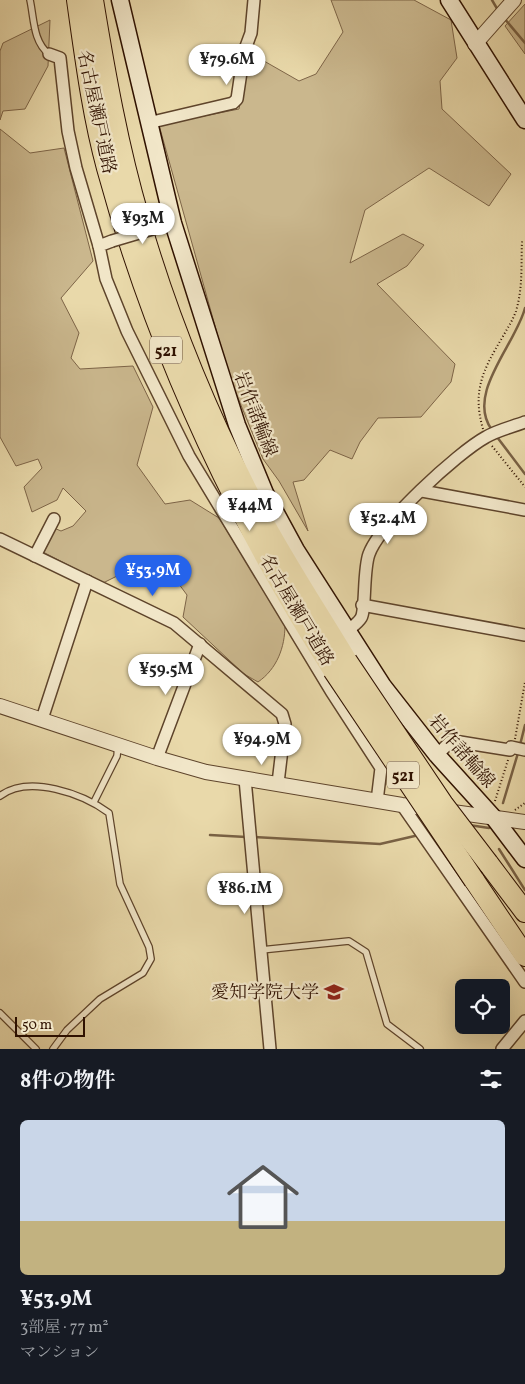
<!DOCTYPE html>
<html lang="ja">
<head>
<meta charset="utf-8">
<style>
  :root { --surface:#171b24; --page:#20242c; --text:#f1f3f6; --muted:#9ea1a6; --accent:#2563eb }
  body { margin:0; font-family:Vollkorn,"Noto Serif JP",serif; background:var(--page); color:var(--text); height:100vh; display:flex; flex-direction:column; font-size:19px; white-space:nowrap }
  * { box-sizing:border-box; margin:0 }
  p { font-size:16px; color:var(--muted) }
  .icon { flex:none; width:28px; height:28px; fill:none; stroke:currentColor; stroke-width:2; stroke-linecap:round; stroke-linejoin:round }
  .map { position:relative; height:1049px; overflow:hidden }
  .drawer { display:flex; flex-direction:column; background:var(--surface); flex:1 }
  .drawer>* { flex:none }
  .tools { position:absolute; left:455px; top:979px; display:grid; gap:10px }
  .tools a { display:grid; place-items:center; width:55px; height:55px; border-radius:8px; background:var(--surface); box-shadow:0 5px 20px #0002; font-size:25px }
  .scale { position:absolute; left:15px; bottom:12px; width:70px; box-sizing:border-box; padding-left:5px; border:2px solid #301201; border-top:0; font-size:14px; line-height:18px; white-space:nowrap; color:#301201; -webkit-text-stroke:4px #f1e6c8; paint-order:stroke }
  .price { position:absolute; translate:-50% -42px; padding:0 11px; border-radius:18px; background:#fff; color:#222; font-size:16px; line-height:32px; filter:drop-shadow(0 1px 2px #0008) }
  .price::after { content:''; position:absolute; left:50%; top:30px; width:15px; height:11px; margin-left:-8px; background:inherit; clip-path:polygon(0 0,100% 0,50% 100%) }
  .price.selected { background:var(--accent); color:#fff }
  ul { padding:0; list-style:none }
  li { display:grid; align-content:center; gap:10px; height:265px; padding:0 20px }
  li span { display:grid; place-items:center; height:155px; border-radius:8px; color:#555 }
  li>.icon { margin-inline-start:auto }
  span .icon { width:90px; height:90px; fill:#fffc; stroke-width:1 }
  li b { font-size:21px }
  h2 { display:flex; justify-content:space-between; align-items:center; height:60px; padding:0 20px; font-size:21px }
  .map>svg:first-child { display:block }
  .green { fill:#cab78d; stroke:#7d6447 }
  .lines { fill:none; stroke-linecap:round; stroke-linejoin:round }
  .stream { stroke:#796144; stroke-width:2.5 }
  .service-casing { stroke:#5e442b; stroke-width:8 }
  .minor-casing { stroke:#5e442b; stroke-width:14 }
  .tertiary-casing { stroke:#5e442b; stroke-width:16 }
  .secondary-casing { stroke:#301201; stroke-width:19 }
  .motorway-casing { stroke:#301201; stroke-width:22 }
  .path { stroke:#301201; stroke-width:2; stroke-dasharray:1 2.5; stroke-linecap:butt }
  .service { stroke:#f1e6c8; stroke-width:5.5 }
  .minor { stroke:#f1e6c8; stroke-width:11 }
  .tertiary { stroke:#f1e6c8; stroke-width:14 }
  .secondary { stroke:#f1e6c8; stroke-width:16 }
  .motorway { stroke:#e9d9aa; stroke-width:20 }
  .minor-bridge-casing { stroke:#5e442b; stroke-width:14; stroke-linecap:butt }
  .motorway-bridge-casing { stroke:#301201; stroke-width:22; stroke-linecap:butt }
  .minor-bridge { stroke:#f1e6c8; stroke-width:11 }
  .motorway-bridge { stroke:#e9d9aa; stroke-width:20 }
  .labels { text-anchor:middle; stroke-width:4.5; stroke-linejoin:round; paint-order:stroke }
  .shield { fill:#f1e6c8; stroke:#6a523d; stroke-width:1 }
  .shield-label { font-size:16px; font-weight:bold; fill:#301201 }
  .street-label { font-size:18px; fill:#301201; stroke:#f1e6c8 }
  .poi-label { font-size:18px; fill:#301201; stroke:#f1e6c8; text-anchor:end }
</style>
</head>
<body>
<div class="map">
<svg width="525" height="1049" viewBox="0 0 525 1049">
  <rect width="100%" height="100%" fill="#e9d9aa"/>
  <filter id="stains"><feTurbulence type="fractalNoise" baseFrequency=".004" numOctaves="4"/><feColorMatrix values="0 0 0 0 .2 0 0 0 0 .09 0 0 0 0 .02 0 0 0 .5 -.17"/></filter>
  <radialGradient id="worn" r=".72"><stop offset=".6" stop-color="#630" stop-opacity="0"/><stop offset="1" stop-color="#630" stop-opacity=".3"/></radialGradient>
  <g class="green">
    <polygon points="331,0 414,0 451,20 457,58 440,81 442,109 511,174 489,206 429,168 365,210 350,263 403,234 424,245 407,266 377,284 455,364 451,382 421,417 378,418 360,442 352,459 330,450 304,480 293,482 308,531 279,481 263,459 229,376 159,125 239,109 250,53 299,81 316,74 343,32"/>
    <polygon points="525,4 525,54 505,26"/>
    <polygon points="50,20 48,66 25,109 3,111 0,120 0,51 3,43"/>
    <path d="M0,129L30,153L64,148L93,261L61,298L79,333L71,358L80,369L133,366L153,407L137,465L165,504L190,500L219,518L285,625C285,647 277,669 258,682L244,674L183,617L187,595L158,556L152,585L141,586L139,574L123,573L103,583L43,552L38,536L47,525L61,531L73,526L86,511L63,488L57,500L32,512L24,487L42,468L38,459L16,466L0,437Z"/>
  </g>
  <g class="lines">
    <g class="stream">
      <polyline points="492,0 499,12"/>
      <polyline points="504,18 525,43"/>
      <path d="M492,430C465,394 516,344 525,308"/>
      <polyline points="497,437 525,474"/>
      <polyline points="520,745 525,725"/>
      <polyline points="503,803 518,753"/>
      <polyline points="469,825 489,828"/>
      <polyline points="210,835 246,837"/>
      <polyline points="254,837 380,844 419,835"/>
      <polyline points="499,849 525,890"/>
    </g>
    <defs>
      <g id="service">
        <path d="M30,0C34,18 33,42 49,54"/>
        <path d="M0,796C29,774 83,794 109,813L120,884L149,947L151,959L143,973L100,999L67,1030L53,1049"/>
        <polyline points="94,802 117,756 118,745"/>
        <polyline points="261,950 349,941 366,952 387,1024 420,1049"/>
        <polyline points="0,1013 36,1049"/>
      </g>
      <g id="minor">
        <polyline points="49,54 60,58 68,131 76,168 99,246"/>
        <polyline points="148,123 233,103 237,99 244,52 251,33 254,0"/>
        <polyline points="112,241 99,246 106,279 127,331 189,456 331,691 381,768 377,801"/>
        <polyline points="422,491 525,510"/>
        <polyline points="0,539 174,623 282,714 285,724 278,783"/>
        <polyline points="35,556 54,519"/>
        <polyline points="362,605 525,635"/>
        <path d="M347,631C352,627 358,623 361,618C366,610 363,570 369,554C380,524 457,453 486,437C498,430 512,427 525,422"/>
        <polyline points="42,719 87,581"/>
        <polyline points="437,755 450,742 454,741 510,750 511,747 525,750"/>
        <polyline points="157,758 200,644"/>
        <polyline points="245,779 270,1049"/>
        <polyline points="402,805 525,982"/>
        <polyline points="502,1049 525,1021"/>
      </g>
      <g id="tertiary">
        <polyline points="475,44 514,0"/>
        <polyline points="0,706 157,758 206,772 402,805 525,822"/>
      </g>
      <g id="secondary">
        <polyline points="120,0 173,223 237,425 265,493 296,550 383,686 437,755 494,818 525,859"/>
        <polyline points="449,0 525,120"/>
      </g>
      <g id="motorway">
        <path d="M77,0C85,56 92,113 107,168C156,347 233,514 333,670"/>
        <path d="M93,0C105,73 118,147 139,218C168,319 209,418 258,512C285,563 317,611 347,661"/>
        <polyline points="488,863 525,912"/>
        <polyline points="474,880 525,956"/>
      </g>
    </defs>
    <use href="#service" class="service-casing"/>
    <use href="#minor" class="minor-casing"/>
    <use href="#tertiary" class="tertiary-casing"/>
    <use href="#secondary" class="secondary-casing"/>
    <use href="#motorway" class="motorway-casing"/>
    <g class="path">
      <path d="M483,429C472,391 483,370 502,338C507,329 513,320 516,311C523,288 521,264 522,241"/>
      <polyline points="492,446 525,487"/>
      <polyline points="515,739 525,682"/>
      <polyline points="495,801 508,760"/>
      <polyline points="515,810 525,803"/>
    </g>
    <use href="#service" class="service"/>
    <use href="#minor" class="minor"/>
    <use href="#tertiary" class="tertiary"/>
    <use href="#secondary" class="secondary"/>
    <use href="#motorway" class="motorway"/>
    <defs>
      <polyline id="minor-bridge" points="112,241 166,225"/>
      <g id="motorway-bridge">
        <polyline points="347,661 443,804 488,863"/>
        <polyline points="333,670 474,880"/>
      </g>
    </defs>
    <use href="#minor-bridge" class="minor-bridge-casing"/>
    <use href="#motorway-bridge" class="motorway-bridge-casing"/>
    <use href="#minor-bridge" class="minor-bridge"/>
    <use href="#motorway-bridge" class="motorway-bridge"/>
  </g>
  <defs>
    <symbol id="university-bare" viewBox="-9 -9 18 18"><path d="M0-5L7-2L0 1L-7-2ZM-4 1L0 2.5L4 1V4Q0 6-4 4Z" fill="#8f2418" stroke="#f1e6c8" stroke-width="2.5" paint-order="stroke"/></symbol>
  </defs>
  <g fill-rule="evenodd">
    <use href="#university-bare" x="320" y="978" width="28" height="28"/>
  </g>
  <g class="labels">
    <g class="shield">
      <rect x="150" y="336.5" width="32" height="27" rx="4"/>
      <rect x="387" y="761.5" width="32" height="27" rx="4"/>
    </g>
    <g class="shield-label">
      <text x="166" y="356">521</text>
      <text x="403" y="781">521</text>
    </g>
    <g class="street-label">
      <text transform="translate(97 112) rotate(78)" y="6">名古屋瀬戸道路</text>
      <text transform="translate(256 414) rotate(69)" y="6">岩作諸輪線</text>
      <text transform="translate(297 610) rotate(59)" y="6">名古屋瀬戸道路</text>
      <text transform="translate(462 751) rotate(49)" y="6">岩作諸輪線</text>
    </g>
    <g class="poi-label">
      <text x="319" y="998">愛知学院大学</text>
    </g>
  </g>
  <rect width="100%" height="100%" filter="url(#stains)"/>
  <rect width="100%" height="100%" fill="url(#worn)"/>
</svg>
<div class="tools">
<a><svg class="icon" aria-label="locate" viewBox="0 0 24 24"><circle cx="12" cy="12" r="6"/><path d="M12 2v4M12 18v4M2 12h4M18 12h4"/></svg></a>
</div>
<div class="scale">50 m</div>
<b class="price" style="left:227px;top:86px">¥79.6M</b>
<b class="price" style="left:143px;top:245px">¥93M</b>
<b class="price" style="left:250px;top:532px">¥44M</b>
<b class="price" style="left:388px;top:545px">¥52.4M</b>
<b class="price selected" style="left:153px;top:597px">¥53.9M</b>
<b class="price" style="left:166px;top:696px">¥59.5M</b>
<b class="price" style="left:262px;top:766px">¥94.9M</b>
<b class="price" style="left:245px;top:915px">¥86.1M</b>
</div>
<section class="drawer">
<h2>8件の物件<svg class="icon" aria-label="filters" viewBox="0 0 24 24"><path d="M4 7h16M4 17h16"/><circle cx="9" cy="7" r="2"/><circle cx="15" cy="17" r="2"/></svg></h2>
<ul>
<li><span style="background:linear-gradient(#c9d6e8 65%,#c2b280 0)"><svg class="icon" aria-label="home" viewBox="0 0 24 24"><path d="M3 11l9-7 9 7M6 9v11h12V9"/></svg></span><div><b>¥53.9M</b><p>3部屋 · 77 m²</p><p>マンション</p></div></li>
</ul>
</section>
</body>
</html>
